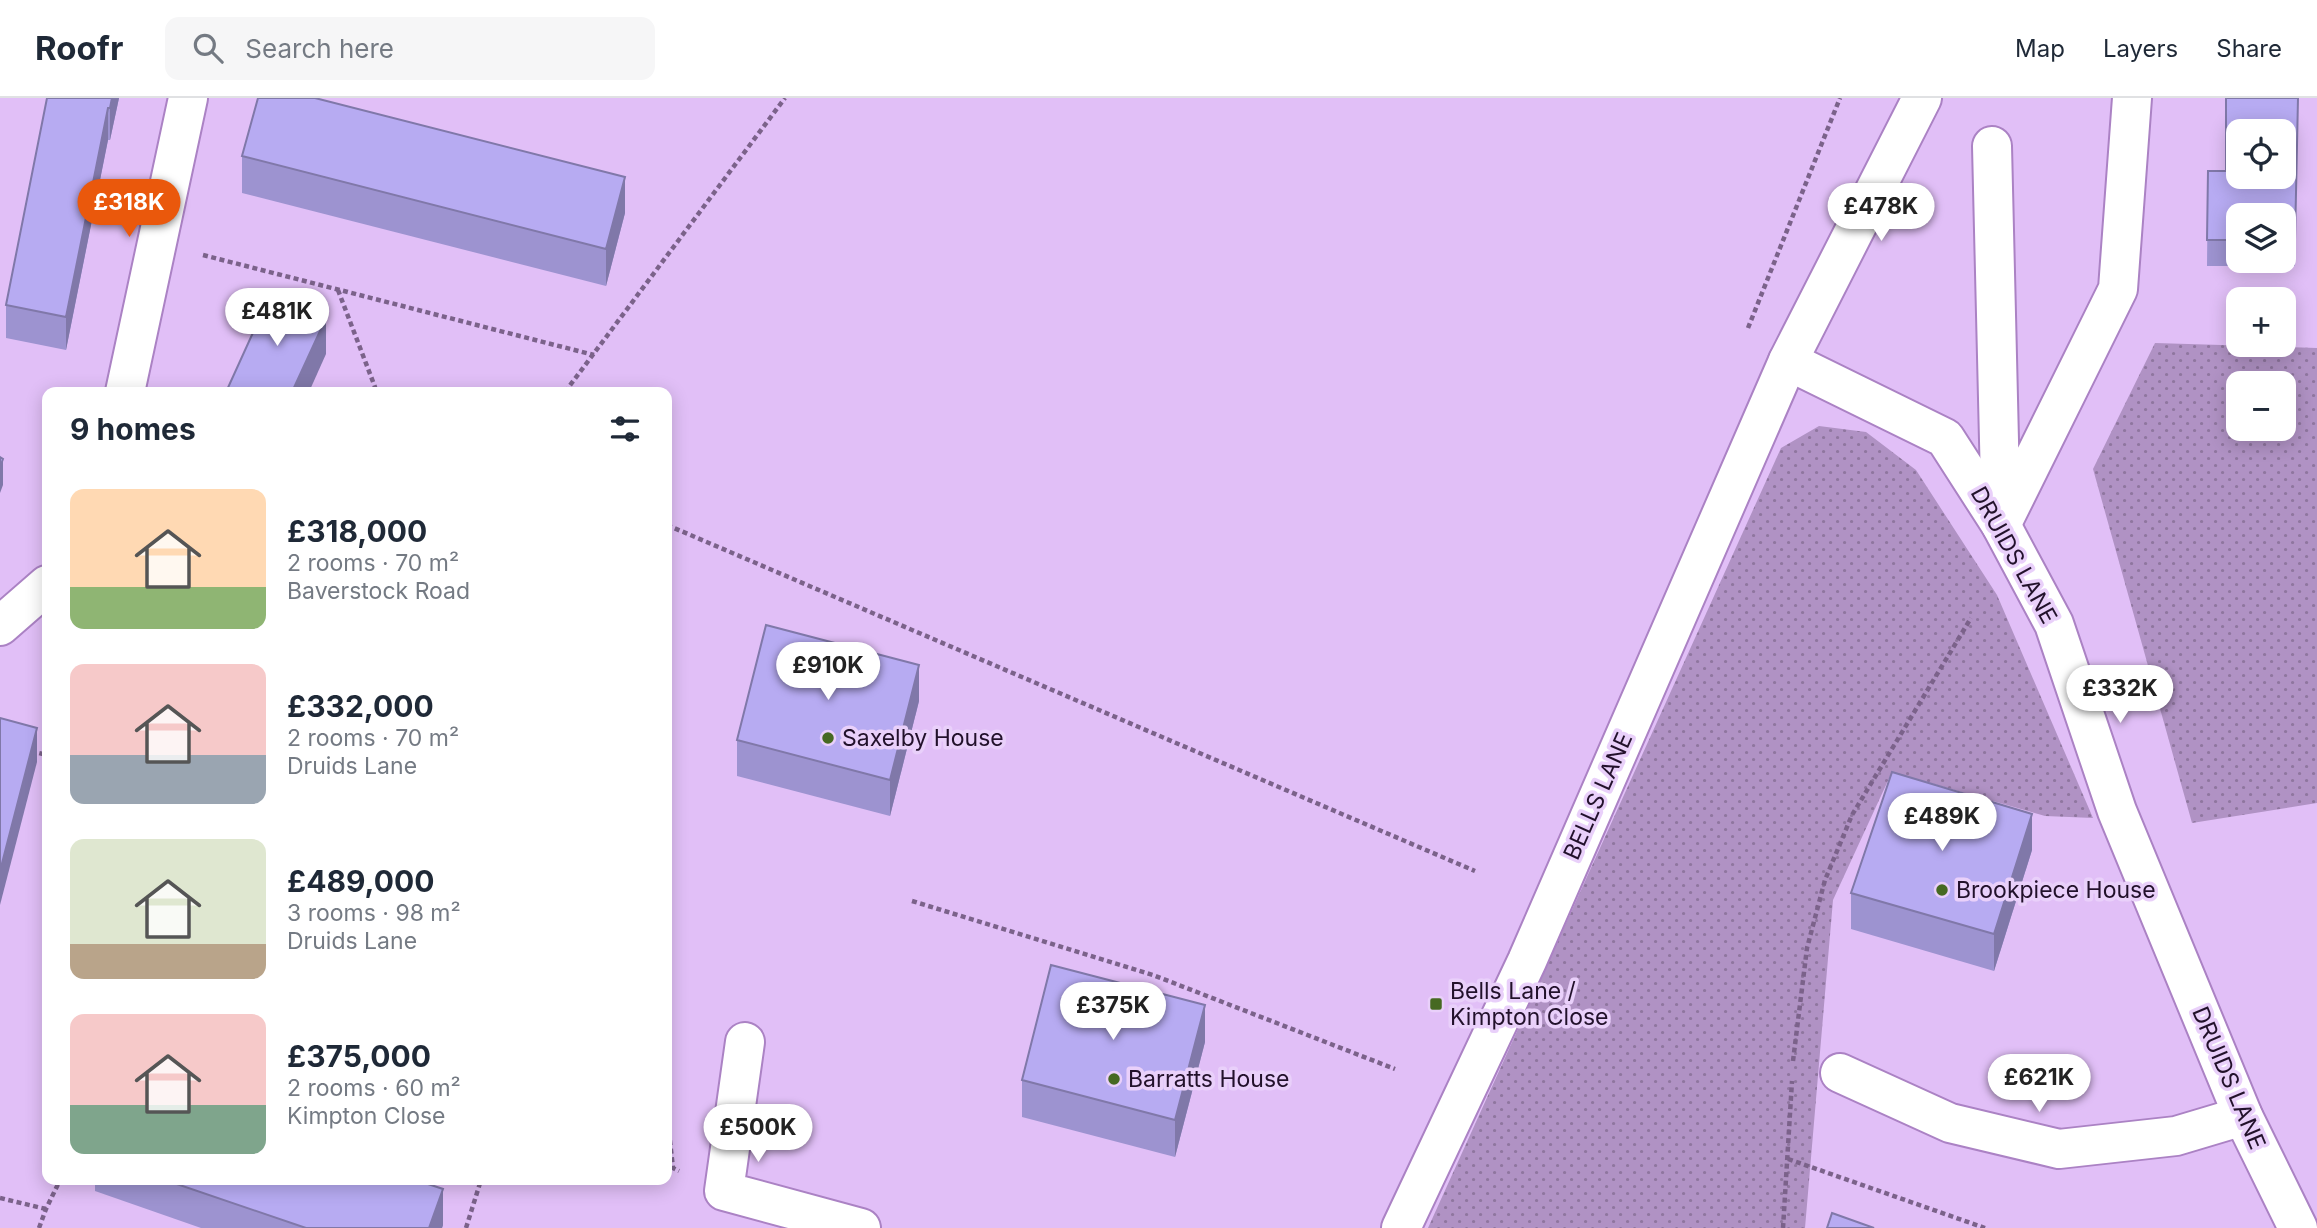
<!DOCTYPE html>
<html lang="en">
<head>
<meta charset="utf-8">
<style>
  :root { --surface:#fff; --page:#f6f6f7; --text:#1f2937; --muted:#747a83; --line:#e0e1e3; --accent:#ea580c }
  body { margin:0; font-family:Inter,sans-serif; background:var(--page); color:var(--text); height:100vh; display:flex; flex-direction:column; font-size:26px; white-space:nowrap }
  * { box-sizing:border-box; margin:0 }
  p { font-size:23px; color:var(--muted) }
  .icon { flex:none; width:38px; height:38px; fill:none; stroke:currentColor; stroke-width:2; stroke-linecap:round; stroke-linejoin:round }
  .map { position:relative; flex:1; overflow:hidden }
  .details { position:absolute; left:42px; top:289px; width:630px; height:798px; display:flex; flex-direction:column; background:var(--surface); border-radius:14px; box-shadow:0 4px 18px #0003 }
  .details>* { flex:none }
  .fabs { position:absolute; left:2226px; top:21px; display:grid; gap:14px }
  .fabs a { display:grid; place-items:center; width:70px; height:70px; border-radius:14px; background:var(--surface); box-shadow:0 4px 18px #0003; font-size:35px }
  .price { position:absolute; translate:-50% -60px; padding:0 16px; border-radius:24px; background:#fff; color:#222; font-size:23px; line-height:46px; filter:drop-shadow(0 2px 4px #0008) }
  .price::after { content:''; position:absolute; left:50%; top:42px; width:21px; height:16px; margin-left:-10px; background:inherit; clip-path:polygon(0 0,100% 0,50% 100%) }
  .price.active { background:var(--accent); color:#fff }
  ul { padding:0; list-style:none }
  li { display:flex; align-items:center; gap:21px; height:175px; padding:0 28px }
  li span { display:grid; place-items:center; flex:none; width:196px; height:140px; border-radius:14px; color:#555 }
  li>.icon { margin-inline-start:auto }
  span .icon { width:84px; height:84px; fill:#fffc; stroke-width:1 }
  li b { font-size:30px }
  h2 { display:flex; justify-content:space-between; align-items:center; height:84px; padding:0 28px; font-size:30px }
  header { display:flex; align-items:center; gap:42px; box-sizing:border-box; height:98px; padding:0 35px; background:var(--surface); border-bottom:2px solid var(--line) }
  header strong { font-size:33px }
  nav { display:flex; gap:38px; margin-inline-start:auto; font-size:24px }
  .search { width:490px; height:63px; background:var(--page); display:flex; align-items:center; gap:18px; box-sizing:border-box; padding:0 24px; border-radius:14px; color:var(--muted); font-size:26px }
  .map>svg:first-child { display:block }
  .grass { fill:url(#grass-dots); fill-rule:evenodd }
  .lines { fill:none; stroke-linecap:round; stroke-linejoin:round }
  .minor-casing { stroke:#ab82c4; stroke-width:42 }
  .path { stroke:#7b628a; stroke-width:4.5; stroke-dasharray:5 3.5; stroke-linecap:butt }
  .minor { stroke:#fff; stroke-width:38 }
  .wall { fill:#9d93d0; fill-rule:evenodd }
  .shaded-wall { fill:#8078a9 }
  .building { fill:#b7abf2; stroke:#8078a9; stroke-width:2; fill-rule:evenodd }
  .poi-dot { fill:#466922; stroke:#e9d0fa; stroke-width:2.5 }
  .labels { text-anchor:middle; stroke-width:7; stroke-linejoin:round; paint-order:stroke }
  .street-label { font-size:23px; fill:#22112b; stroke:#e9d0fa }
  .poi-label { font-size:23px; fill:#22112b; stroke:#e9d0fa; text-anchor:start }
</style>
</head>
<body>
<header>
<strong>Roofr</strong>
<div class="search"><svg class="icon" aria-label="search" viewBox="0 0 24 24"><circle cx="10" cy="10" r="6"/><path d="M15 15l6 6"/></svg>Search here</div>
<nav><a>Map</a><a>Layers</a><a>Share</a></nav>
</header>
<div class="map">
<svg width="2317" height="1130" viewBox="0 0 2317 1130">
  <defs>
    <pattern id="grass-dots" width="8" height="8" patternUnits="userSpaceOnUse" patternTransform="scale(1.75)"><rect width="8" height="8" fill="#b092c4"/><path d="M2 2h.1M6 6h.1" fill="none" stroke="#8f769f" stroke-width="1.8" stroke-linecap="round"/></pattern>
  </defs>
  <rect width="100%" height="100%" fill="#e1bff7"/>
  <g class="grass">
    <path d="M2155,245L2317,250V705L2192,725L2093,371ZM2238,285H2284V331H2238Z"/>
    <polygon points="1819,328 1866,334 1916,372 1997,497 2093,720 2045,718 1892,674 1833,802 1805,1130 1428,1130 1781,350"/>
  </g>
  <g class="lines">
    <defs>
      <g id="minor">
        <polyline points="1992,48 2001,427 2118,191 2132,0"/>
        <polyline points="1788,263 1945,340 2001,427 2054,526 2117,713 2243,1018 2298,1130"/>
        <polyline points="125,294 188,0"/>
        <polyline points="0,528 47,487"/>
        <polyline points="745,944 724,1093 861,1130"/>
        <polyline points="1840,975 1950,1025 2059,1051 2176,1038 2243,1018"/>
        <polyline points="1401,1130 1527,863 1788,263 1922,0"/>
      </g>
    </defs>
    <use href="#minor" class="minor-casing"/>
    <g class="path">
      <polyline points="203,157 594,257"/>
      <polyline points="338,192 375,289 372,294"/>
      <polyline points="1748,230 1840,0"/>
      <polyline points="565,294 785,0"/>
      <polyline points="667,427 1475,773"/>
      <polyline points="31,653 47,657"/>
      <polyline points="912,803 1153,877 1395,971"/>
      <polyline points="1793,963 1807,850 1825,782 1852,717 1971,520"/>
      <polyline points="667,1017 673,1070 679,1073"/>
      <polyline points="1788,1061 1985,1130"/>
      <polyline points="0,1100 46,1111"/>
      <polyline points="39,1130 46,1111 60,1082"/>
      <polyline points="466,1130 481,1082"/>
      <polyline points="1783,1130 1792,983"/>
    </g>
    <use href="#minor" class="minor"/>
  </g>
  <g class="wall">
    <polygon points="47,0 119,0 110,42 108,42 66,252 6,240 6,207"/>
    <path d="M2298,0L2295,168H2207L2208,73H2226ZM2238,117H2284V163H2238Z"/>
    <polygon points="242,58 625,115 606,188 242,95"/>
    <polygon points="919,603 890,718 737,678 737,642"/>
    <polygon points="2032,752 1994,873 1851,831 1851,795"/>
    <polygon points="1205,944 1175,1059 1022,1019 1022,982"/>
    <polygon points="95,1082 416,1082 443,1127 442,1130 201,1130 95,1093"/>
  </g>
  <g class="shaded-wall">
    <polygon points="112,0 119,0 110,42 110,10"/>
    <polygon points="108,10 108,42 66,252 66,219"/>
    <polygon points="625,79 625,115 606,188 606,151"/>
    <polygon points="326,220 326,256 309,294 292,294"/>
    <polygon points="3,361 3,387 0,395 0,369"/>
    <polygon points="919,567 919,603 890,718 890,682"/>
    <polygon points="37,630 37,664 0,807 0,773"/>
    <polygon points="2032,716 2032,752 1994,873 1994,836"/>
    <polygon points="1205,907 1205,944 1175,1059 1175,1022"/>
    <polygon points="443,1091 443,1127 442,1130 429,1130"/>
  </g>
  <g class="building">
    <polygon points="47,0 112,0 110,10 108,10 66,219 6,207"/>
    <polygon points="258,0 315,0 625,79 606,151 242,58"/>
    <path d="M2226,0H2298L2295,142H2284V117H2238V142H2207L2208,73H2226ZM2238,33H2284V79H2238Z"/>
    <polygon points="271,195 326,220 292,294 226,294"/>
    <polygon points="0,359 3,361 0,369"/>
    <polygon points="766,527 919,567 890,682 737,642"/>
    <polygon points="0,620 37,630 0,773"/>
    <polygon points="1892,674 2032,716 1994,836 1851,795"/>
    <polygon points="1051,867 1205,907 1175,1022 1022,982"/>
    <polygon points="165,1082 416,1082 443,1091 429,1130 306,1130"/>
    <polygon points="1832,1115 1874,1130 1827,1130"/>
  </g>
  <g class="poi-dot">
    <circle cx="828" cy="640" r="7"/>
    <circle cx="1942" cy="792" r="7"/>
    <rect x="1429" y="899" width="14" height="14" rx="3.5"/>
    <circle cx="1114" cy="981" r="7"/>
  </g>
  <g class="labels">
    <g class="street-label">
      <text transform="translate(2014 457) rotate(61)" y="8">DRUIDS LANE</text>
      <text transform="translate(1598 698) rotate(-66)" y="8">BELLS LANE</text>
      <text transform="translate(2229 980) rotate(67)" y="8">DRUIDS LANE</text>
    </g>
    <g class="poi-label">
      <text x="842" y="648">Saxelby House</text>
      <text x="1956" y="800">Brookpiece House</text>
      <text x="1450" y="901">Bells Lane /<tspan x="1450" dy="26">Kimpton Close</tspan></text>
      <text x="1128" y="989">Barratts House</text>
    </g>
  </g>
</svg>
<div class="fabs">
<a><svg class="icon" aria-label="locate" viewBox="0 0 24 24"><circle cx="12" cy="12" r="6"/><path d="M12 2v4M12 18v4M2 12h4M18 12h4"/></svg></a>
<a><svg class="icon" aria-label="layers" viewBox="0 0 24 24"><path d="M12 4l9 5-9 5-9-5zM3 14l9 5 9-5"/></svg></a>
<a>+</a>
<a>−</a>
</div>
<b class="price active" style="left:129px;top:141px">£318K</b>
<b class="price" style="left:1881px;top:145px">£478K</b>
<b class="price" style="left:277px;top:250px">£481K</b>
<b class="price" style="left:828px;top:604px">£910K</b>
<b class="price" style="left:2120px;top:627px">£332K</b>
<b class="price" style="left:1942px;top:755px">£489K</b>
<b class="price" style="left:1113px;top:944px">£375K</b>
<b class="price" style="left:2039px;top:1016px">£621K</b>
<b class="price" style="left:758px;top:1066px">£500K</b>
<section class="details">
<h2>9 homes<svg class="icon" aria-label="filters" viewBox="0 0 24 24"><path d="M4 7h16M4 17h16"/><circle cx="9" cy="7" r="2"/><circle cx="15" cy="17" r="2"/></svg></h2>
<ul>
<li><span style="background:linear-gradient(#ffd9b3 70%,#8fb573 0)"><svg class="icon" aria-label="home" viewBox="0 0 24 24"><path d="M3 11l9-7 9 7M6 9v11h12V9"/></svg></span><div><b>£318,000</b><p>2 rooms · 70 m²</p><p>Baverstock Road</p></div></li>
<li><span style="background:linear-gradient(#f6c9c9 65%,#9aa5b1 0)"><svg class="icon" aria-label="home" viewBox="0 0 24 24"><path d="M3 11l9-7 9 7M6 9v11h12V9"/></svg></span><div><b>£332,000</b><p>2 rooms · 70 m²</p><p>Druids Lane</p></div></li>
<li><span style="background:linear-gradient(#dfe7d0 75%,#b9a48a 0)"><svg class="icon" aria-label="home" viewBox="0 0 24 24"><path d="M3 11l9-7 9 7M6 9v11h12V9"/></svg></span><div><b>£489,000</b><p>3 rooms · 98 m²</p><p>Druids Lane</p></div></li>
<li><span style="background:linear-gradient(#f6c9c9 65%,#7fa58c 0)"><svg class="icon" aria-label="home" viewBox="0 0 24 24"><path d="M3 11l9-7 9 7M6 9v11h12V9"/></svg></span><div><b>£375,000</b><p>2 rooms · 60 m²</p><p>Kimpton Close</p></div></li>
</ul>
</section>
</div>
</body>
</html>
